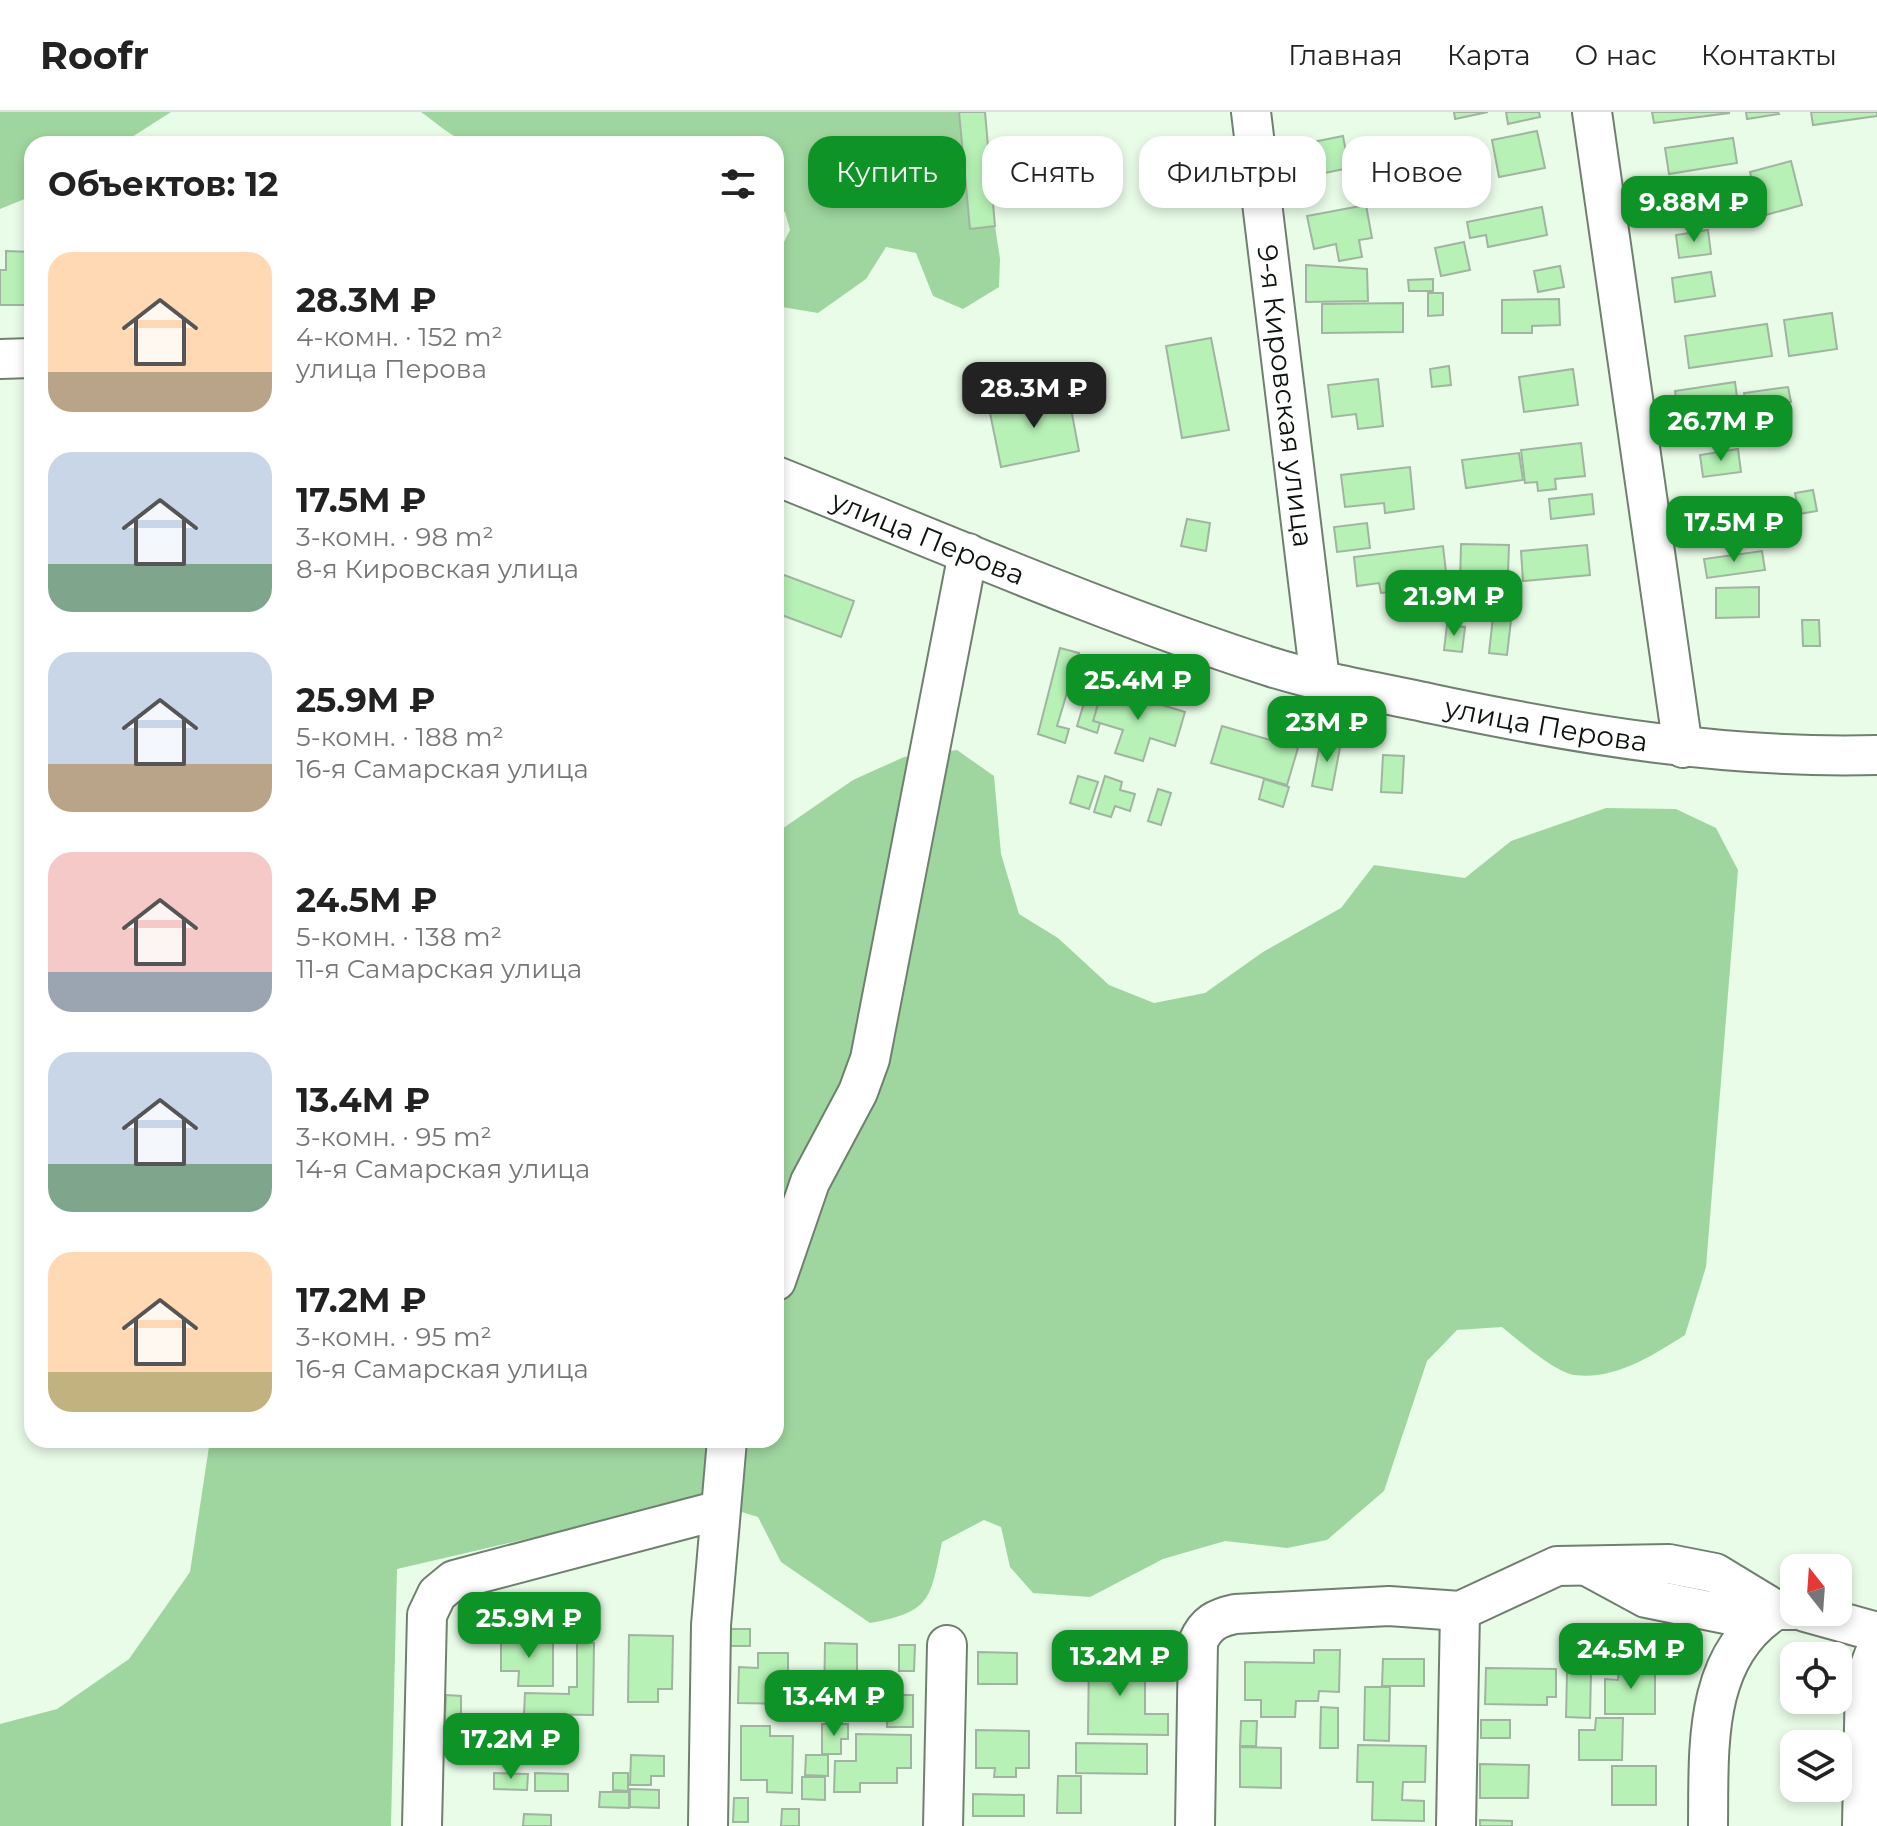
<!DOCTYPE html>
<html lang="ru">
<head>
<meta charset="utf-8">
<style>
  :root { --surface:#fff; --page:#f6f6f6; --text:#222; --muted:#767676; --line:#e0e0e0; --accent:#0e9326 }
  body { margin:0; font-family:Montserrat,sans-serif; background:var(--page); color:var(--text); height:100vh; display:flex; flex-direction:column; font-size:30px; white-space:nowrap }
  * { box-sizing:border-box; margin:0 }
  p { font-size:26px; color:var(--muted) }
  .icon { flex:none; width:44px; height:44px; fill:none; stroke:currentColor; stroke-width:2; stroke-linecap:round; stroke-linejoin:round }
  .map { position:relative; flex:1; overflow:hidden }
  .sheet { position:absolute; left:24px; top:24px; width:760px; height:1312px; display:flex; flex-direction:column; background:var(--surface); border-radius:24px; box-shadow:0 4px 12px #0003 }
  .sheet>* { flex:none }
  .guide { position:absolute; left:808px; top:24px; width:760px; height:72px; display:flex; gap:16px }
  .needle { width:52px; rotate:343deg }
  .controls { position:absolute; left:1780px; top:1442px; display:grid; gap:16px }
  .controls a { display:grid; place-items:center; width:72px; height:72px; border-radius:16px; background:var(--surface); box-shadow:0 4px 12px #0003; font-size:40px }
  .price { position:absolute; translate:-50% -68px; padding:0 18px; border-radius:16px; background:var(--accent); color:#fff; font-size:26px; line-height:52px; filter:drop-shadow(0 2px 4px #0008) }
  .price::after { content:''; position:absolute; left:50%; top:48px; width:24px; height:18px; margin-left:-12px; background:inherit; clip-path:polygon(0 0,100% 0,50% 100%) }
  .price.current { background:#222; color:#fff }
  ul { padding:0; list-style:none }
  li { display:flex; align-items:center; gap:24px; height:200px; padding:0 24px }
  li span { display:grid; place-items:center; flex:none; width:224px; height:160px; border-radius:24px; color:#555 }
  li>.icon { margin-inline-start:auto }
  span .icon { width:96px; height:96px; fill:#fffc; stroke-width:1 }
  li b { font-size:34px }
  h2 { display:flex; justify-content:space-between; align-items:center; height:96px; padding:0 24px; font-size:34px }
  .tag { padding:0 28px; border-radius:24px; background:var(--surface); box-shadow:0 4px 12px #0003; font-size:28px; line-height:72px }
  .tag.current { background:var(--accent); color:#fff }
  header { display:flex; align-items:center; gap:48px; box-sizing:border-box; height:112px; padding:0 40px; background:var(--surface); border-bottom:2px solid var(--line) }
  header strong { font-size:38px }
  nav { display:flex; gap:44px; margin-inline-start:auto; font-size:28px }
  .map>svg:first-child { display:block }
  .green { fill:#9fd69f }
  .building { fill:#b7f1b6; stroke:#a1b4a1; stroke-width:2 }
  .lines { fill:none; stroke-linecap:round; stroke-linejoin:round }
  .minor-casing { stroke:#6f806f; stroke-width:42 }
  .minor { stroke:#fff; stroke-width:38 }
  .labels { text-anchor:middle; stroke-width:6; stroke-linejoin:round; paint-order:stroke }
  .street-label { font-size:28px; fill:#0d130d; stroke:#fff }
</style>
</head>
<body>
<header>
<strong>Roofr</strong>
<nav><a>Главная</a><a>Карта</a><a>О нас</a><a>Контакты</a></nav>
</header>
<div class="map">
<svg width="1877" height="1714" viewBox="0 0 1877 1714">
  <rect width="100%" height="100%" fill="#e9fce8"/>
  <g class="green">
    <polygon points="0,0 171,0 121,32 32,32 32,84 0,97"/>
    <path d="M421,0H959L971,116L995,114L1000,147L999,175L963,197L933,184L916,141L886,135L866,167L818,201L776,194V146L790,118L785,100L776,98V32H551L547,25C523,32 487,39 464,29C449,23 434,9 421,0Z"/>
    <path d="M957,638L994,664L1001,742L1019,802L1058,826L1109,873L1154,891L1205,881L1263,840L1341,796L1374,753L1465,766L1511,729L1606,696L1676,697L1716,716L1738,758L1706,1155L1685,1223C1653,1243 1616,1268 1575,1263C1556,1261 1518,1228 1502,1215L1457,1218L1427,1249L1384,1379L1327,1428L1287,1436L1225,1429L1163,1447L1090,1485L1033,1481L1010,1455L1001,1415L984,1408L942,1430C930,1487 932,1500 870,1511L781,1450L758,1405L699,1387L397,1457L391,1714H0V1612L57,1597L129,1547L190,1460L210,1328H776V721L853,668L904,645Z"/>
  </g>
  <g class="building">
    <polygon points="959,0 985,0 995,114 970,117"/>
    <polygon points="1454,0 1488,0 1455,7"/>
    <polygon points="1506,0 1539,0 1540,5 1508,12"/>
    <polygon points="1652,0 1729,0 1729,1 1654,11"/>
    <polygon points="1746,0 1778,0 1779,2 1747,7"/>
    <polygon points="1811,0 1877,0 1877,4 1813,13"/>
    <polygon points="1537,19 1545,56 1499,65 1492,28"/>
    <polygon points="1343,24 1349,56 1305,65 1298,33"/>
    <polygon points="1733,26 1737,51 1669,62 1665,36"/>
    <polygon points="1791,49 1802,93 1755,106 1747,75 1753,73 1750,60"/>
    <polygon points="1366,93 1372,126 1359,128 1362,145 1339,149 1336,132 1314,137 1307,104"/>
    <polygon points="1542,95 1547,123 1488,135 1486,123 1470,126 1467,110"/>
    <polygon points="1708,118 1711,142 1679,146 1676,123"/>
    <polygon points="1464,130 1470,158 1441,164 1435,136"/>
    <polygon points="6,139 32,140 32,193 0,193 0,158 6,158"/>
    <polygon points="1306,153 1367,157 1368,189 1306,190"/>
    <polygon points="1560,154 1564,175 1538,180 1534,159"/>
    <polygon points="1711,160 1715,184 1675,190 1672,166"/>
    <polygon points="1433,167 1433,179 1409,179 1408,168"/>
    <polygon points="1428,181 1443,181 1443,203 1428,204"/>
    <polygon points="1559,187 1560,213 1532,214 1532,221 1502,221 1502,188"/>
    <polygon points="1403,191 1403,220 1322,221 1322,192"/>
    <polygon points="1832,201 1837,237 1789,244 1784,208"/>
    <polygon points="1767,212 1772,244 1689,256 1685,224"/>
    <polygon points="1211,226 1229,318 1182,326 1166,234"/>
    <polygon points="1449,254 1451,273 1432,275 1430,257"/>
    <polygon points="1573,257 1578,293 1524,300 1519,265"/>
    <polygon points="1378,267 1383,314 1358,317 1356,302 1332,305 1328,273"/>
    <polygon points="1735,270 1739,300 1679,309 1675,279"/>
    <polygon points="1788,275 1791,290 1746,296 1744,281"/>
    <polygon points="1068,281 1079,339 1001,355 989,296"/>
    <polygon points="1581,331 1585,364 1555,367 1556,377 1538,379 1537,370 1525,371 1521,338"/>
    <polygon points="1738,337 1741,360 1703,365 1700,343"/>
    <polygon points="1519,341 1523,368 1466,376 1462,348"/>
    <polygon points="1410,355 1414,397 1385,401 1384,391 1345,395 1341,363"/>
    <polygon points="1813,378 1817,399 1799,402 1795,381"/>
    <polygon points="1592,382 1594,402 1551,407 1549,387"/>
    <polygon points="1749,392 1754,426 1705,433 1700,399"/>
    <polygon points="1187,407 1210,411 1206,439 1181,434"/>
    <polygon points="1367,411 1370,436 1337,440 1334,415"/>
    <polygon points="1461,432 1509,433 1507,487 1472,487 1473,472 1460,472"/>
    <polygon points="1587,433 1590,463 1523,469 1521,439"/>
    <polygon points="1443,434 1446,460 1397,466 1399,479 1381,481 1379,471 1357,474 1354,445"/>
    <polygon points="1762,439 1765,458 1707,466 1704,447"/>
    <polygon points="776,460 854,489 841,525 776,501"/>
    <polygon points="1759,475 1759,505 1716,506 1716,476"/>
    <polygon points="1493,505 1511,508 1507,543 1489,541"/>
    <polygon points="1802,508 1819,508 1820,534 1803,534"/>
    <polygon points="1447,513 1465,515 1462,540 1444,538"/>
    <polygon points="1060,536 1079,541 1057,614 1069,617 1065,631 1038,622"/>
    <polygon points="1103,575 1185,600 1175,634 1150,626 1143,649 1115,641 1123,618 1093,609"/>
    <polygon points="1088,578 1101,581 1093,609 1100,611 1097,621 1077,614"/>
    <polygon points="1222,614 1298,636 1287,673 1211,651"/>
    <polygon points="1321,627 1341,630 1332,678 1312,674"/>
    <polygon points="1383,643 1404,644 1402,681 1381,680"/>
    <polygon points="1078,664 1098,670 1089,697 1070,691"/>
    <polygon points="1105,664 1122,670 1120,678 1135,682 1130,699 1115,694 1111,705 1094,700"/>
    <polygon points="1264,667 1289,675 1283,695 1259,687"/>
    <polygon points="1158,677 1171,681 1161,713 1148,709"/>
    <rect x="495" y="1507" width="18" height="18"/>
    <rect x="542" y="1508" width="19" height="17"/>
    <polygon points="579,1510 593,1510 592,1530 579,1529"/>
    <rect x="726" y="1517" width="24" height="17"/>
    <polygon points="629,1523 673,1524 672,1577 658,1577 658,1590 628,1590"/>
    <polygon points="501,1525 553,1526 553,1574 518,1574 519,1559 501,1559"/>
    <polygon points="577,1531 594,1531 593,1603 524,1602 525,1581 569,1582 569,1575 577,1575"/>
    <polygon points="825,1531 857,1532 857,1593 824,1592"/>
    <polygon points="899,1533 915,1533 914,1559 899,1559"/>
    <polygon points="1314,1538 1340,1538 1339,1580 1319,1579 1318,1589 1296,1589 1295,1605 1261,1605 1261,1588 1245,1588 1245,1550 1314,1551"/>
    <polygon points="1058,1539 1074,1539 1074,1564 1058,1563"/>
    <polygon points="978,1540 1017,1541 1017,1572 978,1572"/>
    <polygon points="1089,1540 1123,1541 1123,1550 1145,1551 1145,1602 1168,1602 1168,1623 1088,1622"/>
    <polygon points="758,1541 788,1541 788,1592 738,1591 739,1555 758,1556"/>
    <polygon points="1383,1547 1424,1547 1424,1574 1382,1574"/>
    <polygon points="1619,1554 1655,1554 1655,1602 1605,1602 1605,1567 1618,1568"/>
    <polygon points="1486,1556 1556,1557 1556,1585 1547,1585 1547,1593 1485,1592"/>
    <polygon points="1567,1561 1591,1561 1590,1606 1566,1605"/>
    <polygon points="1365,1575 1390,1575 1389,1629 1364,1628"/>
    <polygon points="446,1583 461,1584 461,1611 445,1611"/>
    <polygon points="888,1583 913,1583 913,1615 887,1615"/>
    <polygon points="1321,1595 1338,1596 1338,1636 1320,1636"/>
    <polygon points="1596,1606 1623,1606 1622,1648 1579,1648 1579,1618 1595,1618"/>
    <polygon points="500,1607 568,1608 568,1642 500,1641"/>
    <rect x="1481" y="1608" width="29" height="18"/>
    <polygon points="1241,1609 1257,1609 1256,1634 1240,1634"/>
    <polygon points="822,1612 848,1612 848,1627 841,1627 841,1642 822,1642"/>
    <polygon points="741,1614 770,1614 770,1624 793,1624 792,1681 767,1680 767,1668 741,1668"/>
    <polygon points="976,1618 1029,1619 1029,1656 1016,1656 1016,1665 994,1665 995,1656 976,1656"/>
    <polygon points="856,1622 911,1623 911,1656 897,1656 897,1671 860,1671 860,1680 834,1680 835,1649 856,1649"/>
    <polygon points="1076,1631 1147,1632 1147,1662 1076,1661"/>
    <polygon points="1358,1633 1426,1634 1425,1670 1403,1670 1402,1688 1424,1689 1424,1709 1372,1708 1373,1670 1357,1670"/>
    <polygon points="1240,1635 1281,1636 1281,1676 1240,1675"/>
    <polygon points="631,1643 664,1644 664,1664 651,1664 651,1673 630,1673"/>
    <polygon points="806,1643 828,1643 828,1664 805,1663"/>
    <polygon points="1480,1652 1529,1653 1528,1686 1480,1686"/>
    <rect x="1612" y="1654" width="44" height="39"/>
    <polygon points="494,1661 528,1662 527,1678 494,1677"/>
    <polygon points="535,1661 568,1662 568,1679 535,1679"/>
    <polygon points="613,1661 628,1661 628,1679 613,1678"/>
    <polygon points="1058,1664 1081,1664 1081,1701 1057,1701"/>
    <polygon points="802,1665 825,1665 825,1688 802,1687"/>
    <polygon points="630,1677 659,1678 659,1696 630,1695"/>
    <polygon points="600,1680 629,1680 629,1696 599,1695"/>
    <polygon points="973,1682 1024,1683 1024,1704 973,1704"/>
    <polygon points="734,1686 748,1686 748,1710 733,1710"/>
    <polygon points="782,1697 799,1697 799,1714 781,1714"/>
    <polygon points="524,1702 551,1703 551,1714 523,1714"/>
    <polygon points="1480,1708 1512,1709 1512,1714 1480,1714"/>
  </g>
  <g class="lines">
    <defs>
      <g id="minor">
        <path id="s1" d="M1251,0L1320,568"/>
        <polyline points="1592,0 1683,636"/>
        <polyline points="0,247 32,246"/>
        <path id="s2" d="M776,364C939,429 1101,500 1268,554C1321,571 1378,580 1433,592C1580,623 1727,647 1877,643"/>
        <polyline points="776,1169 810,1070 858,980 870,947 968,441"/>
        <polyline points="1587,1454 1646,1486 1759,1509"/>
        <polyline points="1805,1500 1877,1520"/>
        <polyline points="422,1714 427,1503 437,1482 454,1468 720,1398"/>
        <polyline points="708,1714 711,1513 727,1328"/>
        <polyline points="943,1714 947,1533"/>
        <path d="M1195,1714L1198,1530C1206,1511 1217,1506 1235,1502L1389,1494L1460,1499L1557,1454L1669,1452L1715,1461L1776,1498H1794"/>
        <polyline points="1456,1714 1460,1499"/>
        <path d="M1708,1714C1709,1637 1702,1544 1776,1498"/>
        <polyline points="1862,1714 1865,1567 1877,1535"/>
      </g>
    </defs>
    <use href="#minor" class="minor-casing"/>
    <use href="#minor" class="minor"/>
  </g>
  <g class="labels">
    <g class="street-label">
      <text dy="10" stroke="none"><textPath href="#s1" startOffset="286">9-я Кировская улица</textPath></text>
      <text dy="10" stroke="none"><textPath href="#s2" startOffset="164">улица Перова</textPath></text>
      <text dy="10" stroke="none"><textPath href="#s2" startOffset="812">улица Перова</textPath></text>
    </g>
  </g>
</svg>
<div class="controls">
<a><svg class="needle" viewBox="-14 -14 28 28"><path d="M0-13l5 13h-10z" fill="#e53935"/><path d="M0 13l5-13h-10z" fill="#767676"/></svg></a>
<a><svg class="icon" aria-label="locate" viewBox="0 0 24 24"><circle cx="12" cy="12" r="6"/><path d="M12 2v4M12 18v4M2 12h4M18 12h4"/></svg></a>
<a><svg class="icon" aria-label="layers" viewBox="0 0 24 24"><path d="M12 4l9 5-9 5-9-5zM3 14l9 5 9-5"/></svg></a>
</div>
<b class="price" style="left:1694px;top:132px">9.88M ₽</b>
<b class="price current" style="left:1034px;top:318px">28.3M ₽</b>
<b class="price" style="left:1721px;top:351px">26.7M ₽</b>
<b class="price" style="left:1734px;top:452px">17.5M ₽</b>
<b class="price" style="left:1454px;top:526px">21.9M ₽</b>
<b class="price" style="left:1138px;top:610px">25.4M ₽</b>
<b class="price" style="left:1327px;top:652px">23M ₽</b>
<b class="price" style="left:529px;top:1548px">25.9M ₽</b>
<b class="price" style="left:1631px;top:1579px">24.5M ₽</b>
<b class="price" style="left:1120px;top:1586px">13.2M ₽</b>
<b class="price" style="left:834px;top:1626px">13.4M ₽</b>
<b class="price" style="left:511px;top:1669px">17.2M ₽</b>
<div class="guide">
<a class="tag current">Купить</a>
<a class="tag">Снять</a>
<a class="tag">Фильтры</a>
<a class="tag">Новое</a>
</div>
<section class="sheet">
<h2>Объектов: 12<svg class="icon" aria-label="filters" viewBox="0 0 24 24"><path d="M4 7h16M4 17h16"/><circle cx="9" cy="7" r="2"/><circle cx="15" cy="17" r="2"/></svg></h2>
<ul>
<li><span style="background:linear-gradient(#ffd9b3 75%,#b9a48a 0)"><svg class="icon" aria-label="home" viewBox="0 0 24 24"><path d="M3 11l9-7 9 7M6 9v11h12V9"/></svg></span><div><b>28.3M ₽</b><p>4-комн. · 152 m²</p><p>улица Перова</p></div></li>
<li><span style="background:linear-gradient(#c9d6e8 70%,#7fa58c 0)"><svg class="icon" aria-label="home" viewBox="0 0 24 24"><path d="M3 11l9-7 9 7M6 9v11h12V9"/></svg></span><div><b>17.5M ₽</b><p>3-комн. · 98 m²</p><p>8-я Кировская улица</p></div></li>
<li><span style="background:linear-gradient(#c9d6e8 70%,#b9a48a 0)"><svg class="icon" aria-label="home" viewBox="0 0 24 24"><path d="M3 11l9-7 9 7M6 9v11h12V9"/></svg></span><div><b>25.9M ₽</b><p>5-комн. · 188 m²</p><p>16-я Самарская улица</p></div></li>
<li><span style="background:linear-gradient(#f6c9c9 75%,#9aa5b1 0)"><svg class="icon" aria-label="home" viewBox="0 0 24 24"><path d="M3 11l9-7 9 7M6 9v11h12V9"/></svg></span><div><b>24.5M ₽</b><p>5-комн. · 138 m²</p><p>11-я Самарская улица</p></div></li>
<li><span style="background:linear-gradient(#c9d6e8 70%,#7fa58c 0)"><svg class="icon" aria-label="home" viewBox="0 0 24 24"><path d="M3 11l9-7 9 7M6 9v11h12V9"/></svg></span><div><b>13.4M ₽</b><p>3-комн. · 95 m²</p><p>14-я Самарская улица</p></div></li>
<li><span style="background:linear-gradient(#ffd9b3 75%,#c2b280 0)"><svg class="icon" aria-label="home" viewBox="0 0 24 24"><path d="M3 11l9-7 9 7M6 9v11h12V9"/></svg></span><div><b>17.2M ₽</b><p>3-комн. · 95 m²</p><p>16-я Самарская улица</p></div></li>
</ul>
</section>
</div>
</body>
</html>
